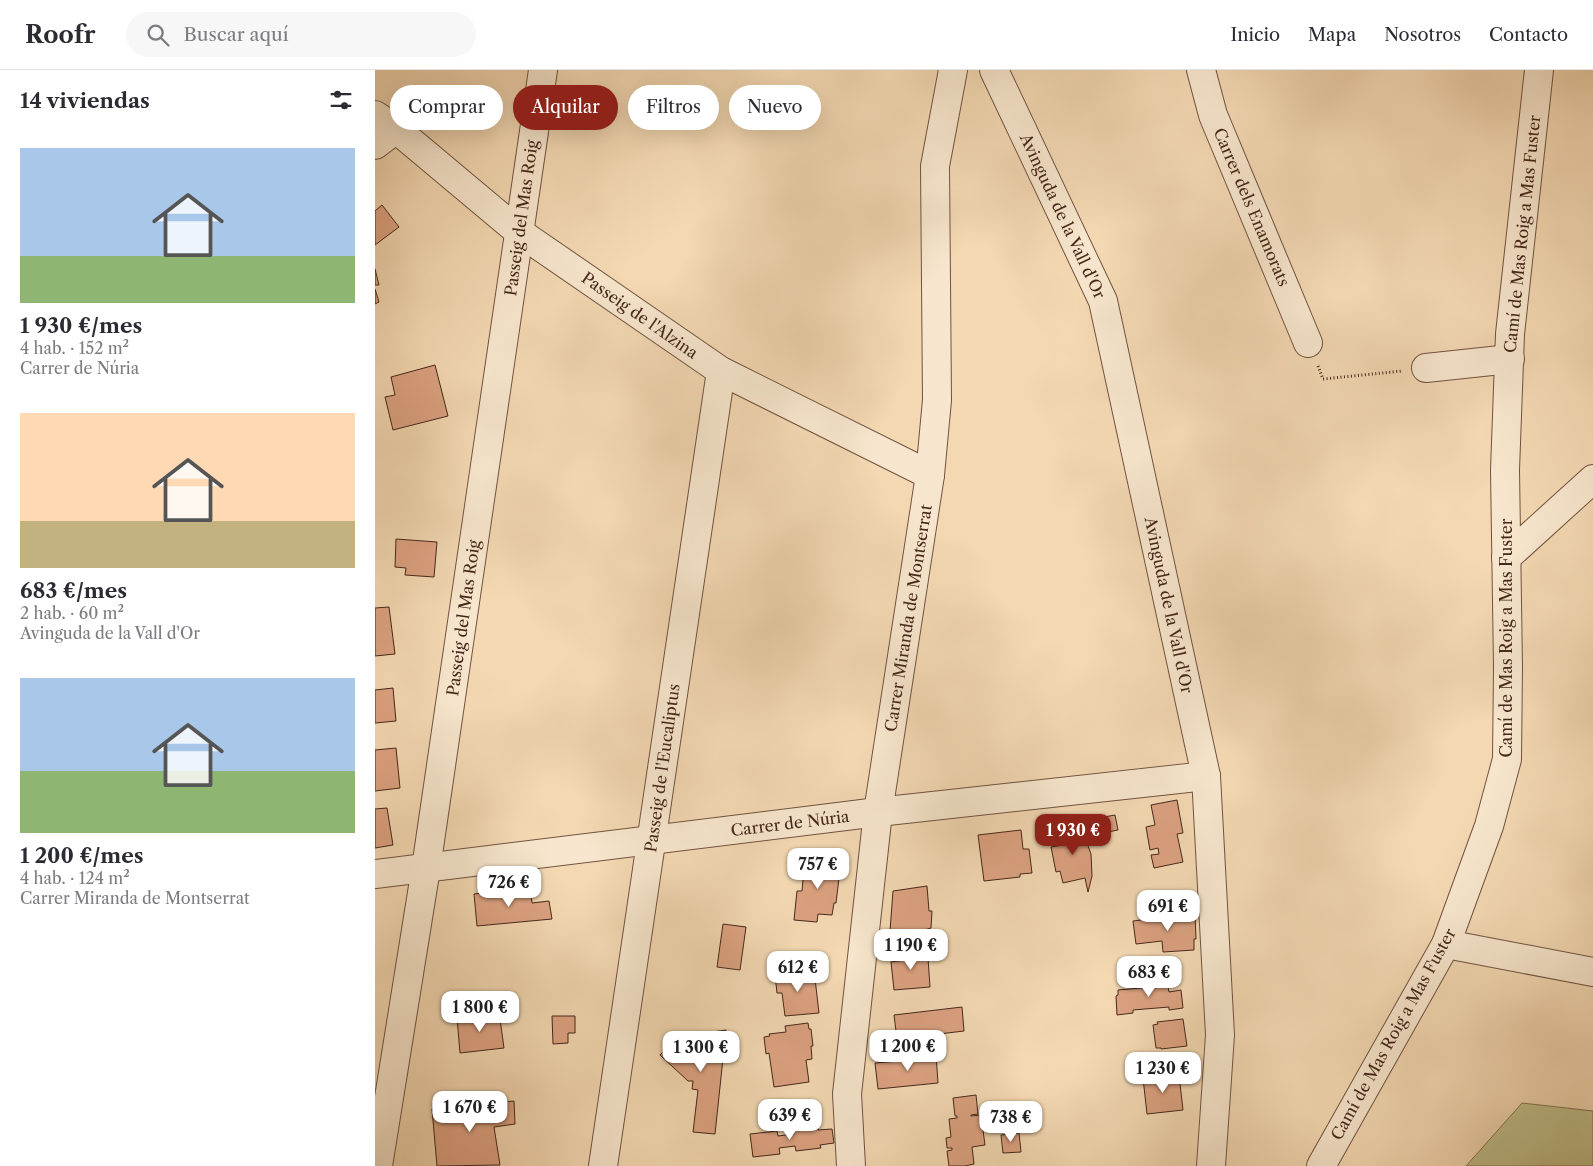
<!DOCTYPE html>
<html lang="es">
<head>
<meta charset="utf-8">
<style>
  :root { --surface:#fff; --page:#f7f7f7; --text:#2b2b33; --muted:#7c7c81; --line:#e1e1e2; --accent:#8f2418 }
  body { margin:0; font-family:"Libre Caslon Text",serif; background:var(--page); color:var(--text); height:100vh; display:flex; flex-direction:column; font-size:19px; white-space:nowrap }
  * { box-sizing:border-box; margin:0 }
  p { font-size:16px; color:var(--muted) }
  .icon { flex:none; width:28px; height:28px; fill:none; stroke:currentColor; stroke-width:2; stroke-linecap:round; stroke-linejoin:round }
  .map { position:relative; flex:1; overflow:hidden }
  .drawer { display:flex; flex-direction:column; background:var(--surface); width:375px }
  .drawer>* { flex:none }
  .banner { position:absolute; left:15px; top:15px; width:475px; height:45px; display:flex; gap:10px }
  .price { position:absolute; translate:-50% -42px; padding:0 11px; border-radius:10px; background:#fff; color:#222; font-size:16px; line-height:32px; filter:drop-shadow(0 1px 2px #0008) }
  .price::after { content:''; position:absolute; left:50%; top:30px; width:15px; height:11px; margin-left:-8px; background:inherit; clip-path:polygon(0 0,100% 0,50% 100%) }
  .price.current { background:var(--accent); color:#fff }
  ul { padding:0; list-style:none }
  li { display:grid; align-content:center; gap:10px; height:265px; padding:0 20px }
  li span { display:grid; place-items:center; height:155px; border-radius:0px; color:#555 }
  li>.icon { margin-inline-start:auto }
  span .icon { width:90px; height:90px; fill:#fffc; stroke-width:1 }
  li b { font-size:21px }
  h2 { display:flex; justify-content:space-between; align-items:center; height:60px; padding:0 20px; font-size:21px }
  .pill { padding:0 18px; border-radius:22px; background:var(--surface); box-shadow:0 5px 20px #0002; font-size:18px; line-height:45px }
  .pill.current { background:var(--accent); color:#fff }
  header { display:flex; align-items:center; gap:30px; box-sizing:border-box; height:70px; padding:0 25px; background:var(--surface); border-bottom:1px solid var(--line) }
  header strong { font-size:24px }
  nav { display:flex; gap:28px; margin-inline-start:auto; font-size:18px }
  .search { width:350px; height:45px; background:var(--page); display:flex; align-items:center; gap:12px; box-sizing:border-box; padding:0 18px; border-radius:28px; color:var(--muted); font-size:19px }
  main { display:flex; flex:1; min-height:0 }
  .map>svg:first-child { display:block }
  .green { fill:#bfbe89; stroke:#827252 }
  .building { fill:#dca281; stroke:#45271b }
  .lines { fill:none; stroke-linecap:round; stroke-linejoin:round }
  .minor-casing { stroke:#705341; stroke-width:30 }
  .path { stroke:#45271b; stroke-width:3; stroke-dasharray:1 2.5; stroke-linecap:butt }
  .minor { stroke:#f7e6cd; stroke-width:28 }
  .labels { text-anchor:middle; stroke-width:4; stroke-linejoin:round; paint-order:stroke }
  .street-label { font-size:16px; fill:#45271b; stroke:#f7e6cd }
</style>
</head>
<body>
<header>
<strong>Roofr</strong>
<div class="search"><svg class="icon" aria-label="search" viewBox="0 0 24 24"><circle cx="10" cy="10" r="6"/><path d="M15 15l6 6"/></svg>Buscar aquí</div>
<nav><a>Inicio</a><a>Mapa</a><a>Nosotros</a><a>Contacto</a></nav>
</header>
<main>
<section class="drawer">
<h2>14 viviendas<svg class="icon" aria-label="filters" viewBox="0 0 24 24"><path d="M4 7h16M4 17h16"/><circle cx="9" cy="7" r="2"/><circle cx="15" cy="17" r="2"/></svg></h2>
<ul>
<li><span style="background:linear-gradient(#a9c7e8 70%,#8fb573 0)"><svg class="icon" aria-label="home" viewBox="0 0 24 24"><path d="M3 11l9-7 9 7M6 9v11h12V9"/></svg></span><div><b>1 930 €/mes</b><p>4 hab. · 152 m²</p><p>Carrer de Núria</p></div></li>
<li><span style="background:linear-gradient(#ffd9b3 70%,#c2b280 0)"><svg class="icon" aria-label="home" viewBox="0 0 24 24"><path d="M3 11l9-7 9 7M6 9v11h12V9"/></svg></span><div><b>683 €/mes</b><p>2 hab. · 60 m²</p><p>Avinguda de la Vall d'Or</p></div></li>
<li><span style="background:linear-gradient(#a9c7e8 60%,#8fb573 0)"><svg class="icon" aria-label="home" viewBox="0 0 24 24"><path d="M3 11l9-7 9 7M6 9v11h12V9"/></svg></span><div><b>1 200 €/mes</b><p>4 hab. · 124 m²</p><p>Carrer Miranda de Montserrat</p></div></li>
</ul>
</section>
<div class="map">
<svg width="1218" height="1096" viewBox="0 0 1218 1096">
  <rect width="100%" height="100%" fill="#f3d8b2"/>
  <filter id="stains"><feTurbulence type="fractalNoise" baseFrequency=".004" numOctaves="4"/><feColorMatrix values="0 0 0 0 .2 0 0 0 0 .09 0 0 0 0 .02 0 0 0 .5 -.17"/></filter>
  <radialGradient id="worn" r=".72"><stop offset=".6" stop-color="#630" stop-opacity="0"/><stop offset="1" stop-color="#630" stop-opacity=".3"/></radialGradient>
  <polygon class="green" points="1147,1033 1218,1041 1218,1096 1091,1096"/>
  <g class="building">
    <polygon points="7,135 24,157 0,175 0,141"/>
    <polygon points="0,199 4,215 0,215"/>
    <polygon points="0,219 4,232 0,234"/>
    <polygon points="60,295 73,346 18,360 10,327 20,325 16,307"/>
    <polygon points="21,469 62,472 59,507 30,505 31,498 20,497"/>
    <polygon points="14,537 20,584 0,586 0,538"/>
    <polygon points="18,618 21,651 0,653 0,620"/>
    <polygon points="21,678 25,718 0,721 0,680"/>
    <polygon points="802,730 808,763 802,764 808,792 779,798 776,785 784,784 783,778 775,780 771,757 780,755 776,735"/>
    <polygon points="12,738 18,775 0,778 0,739"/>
    <polygon points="740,745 743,760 712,766 708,751"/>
    <polygon points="697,746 701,749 708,762 716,784 717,806 713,822 710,808 688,813 685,801 681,802 676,777 688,775 685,762 699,759"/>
    <polygon points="646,760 648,779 654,779 657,803 645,804 645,807 609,811 603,765"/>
    <polygon points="430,788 466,792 461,833 459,833 457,845 443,844 442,852 419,850 422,821 427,821"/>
    <polygon points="552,816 554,841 557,841 556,858 546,861 546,864 515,861 518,821"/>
    <polygon points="155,817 157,833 174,831 177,849 102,856 99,824"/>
    <polygon points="820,845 821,869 819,869 819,880 788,882 787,871 761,874 758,851 796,846"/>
    <polygon points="348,854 371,857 365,900 342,897"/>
    <polygon points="538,877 539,883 548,882 549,888 553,888 555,917 519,920 516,892 530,890 529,878"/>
    <polygon points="439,900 444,943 410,946 407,923 402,923 400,905"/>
    <polygon points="791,906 794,922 806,920 808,938 794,940 794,937 758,940 758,943 742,945 741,926 743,925 743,920 777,917 776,908"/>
    <polygon points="587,937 589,961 522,969 519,945"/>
    <polygon points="124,942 129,978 85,983 82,948"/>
    <polygon points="177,946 200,946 200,963 193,963 193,973 178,974"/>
    <polygon points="808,949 812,976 786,979 786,978 781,978 778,955 783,954 782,952"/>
    <polygon points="433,953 434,959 436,959 438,976 436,976 437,989 431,990 434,1012 399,1017 394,983 391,984 389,967 395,966 394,964 411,962 410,956"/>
    <polygon points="351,960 340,1064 318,1062 323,1020 317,1019 318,1011 313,1011 285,985 300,969 307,975 317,965"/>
    <polygon points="561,984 563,1013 503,1019 500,993 536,990 536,986"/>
    <polygon points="804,1005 808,1040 772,1044 768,1008"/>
    <polygon points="601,1025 603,1044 596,1045 596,1046 606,1045 610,1075 597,1077 599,1094 590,1096 574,1096 572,1081 577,1080 577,1078 572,1078 571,1068 576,1067 574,1049 582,1048 582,1046 580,1046 578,1028"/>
    <polygon points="139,1031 140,1054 119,1057 125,1095 62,1096 57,1039"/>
    <polygon points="443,1056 443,1060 457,1059 459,1073 445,1075 446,1078 421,1081 420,1076 404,1078 405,1084 378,1087 375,1064 402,1061 403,1066 419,1064 418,1059"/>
    <polygon points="644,1063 646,1082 628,1083 626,1065"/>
  </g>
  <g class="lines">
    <defs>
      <g id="minor">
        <polyline points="619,0 728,231 831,706 845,965 836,1096"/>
        <polyline points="826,0 838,45 933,273"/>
        <polyline points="0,45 21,59 144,162 346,301 555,405"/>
        <polyline points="0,75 21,59"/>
        <polyline points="1051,298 1135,289"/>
        <polyline points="1131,488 1218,409"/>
        <polyline points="0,804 503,742 831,706"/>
        <polyline points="1071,874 1218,902"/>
        <polyline points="3,1096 51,798 168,0"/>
        <polyline points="228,1096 346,301"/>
        <polyline points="476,1096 472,1024 503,742 555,405 562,330 560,96 578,0"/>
        <polyline points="946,1096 1071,874 1114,756 1132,689 1133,597 1130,400 1135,264 1164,0"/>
      </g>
    </defs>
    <use href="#minor" class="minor-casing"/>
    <polyline class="path" points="943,296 948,309 1027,301"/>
    <use href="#minor" class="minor"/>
  </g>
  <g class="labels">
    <g class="street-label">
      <text transform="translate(877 137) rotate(67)" y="6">Carrer dels Enamorats</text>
      <text transform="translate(688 146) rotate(65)" y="6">Avinguda de la Vall d'Or</text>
      <text transform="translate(146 148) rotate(-82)" y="6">Passeig del Mas Roig</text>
      <text transform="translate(1147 164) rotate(-84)" y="6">Camí de Mas Roig a Mas Fuster</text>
      <text transform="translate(265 245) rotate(35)" y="6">Passeig de l'Alzina</text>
      <text transform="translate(794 535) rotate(78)" y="6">Avinguda de la Vall d'Or</text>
      <text transform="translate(88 548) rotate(-82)" y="6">Passeig del Mas Roig</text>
      <text transform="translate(533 548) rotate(-81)" y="6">Carrer Miranda de Montserrat</text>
      <text transform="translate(1131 568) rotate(-90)" y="6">Camí de Mas Roig a Mas Fuster</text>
      <text transform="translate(287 698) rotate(-82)" y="6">Passeig de l'Eucaliptus</text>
      <text transform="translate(415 753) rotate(-7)" y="6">Carrer de Núria</text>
      <text transform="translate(1018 964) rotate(-61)" y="6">Camí de Mas Roig a Mas Fuster</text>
    </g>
  </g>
  <rect width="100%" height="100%" filter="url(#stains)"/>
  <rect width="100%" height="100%" fill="url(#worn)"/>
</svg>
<b class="price current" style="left:698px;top:786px">1 930 €</b>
<b class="price" style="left:443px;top:820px">757 €</b>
<b class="price" style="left:134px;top:838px">726 €</b>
<b class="price" style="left:793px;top:862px">691 €</b>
<b class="price" style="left:536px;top:901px">1 190 €</b>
<b class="price" style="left:423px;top:923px">612 €</b>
<b class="price" style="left:774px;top:928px">683 €</b>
<b class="price" style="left:105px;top:963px">1 800 €</b>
<b class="price" style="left:533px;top:1002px">1 200 €</b>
<b class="price" style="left:326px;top:1003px">1 300 €</b>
<b class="price" style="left:788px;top:1024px">1 230 €</b>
<b class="price" style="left:95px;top:1063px">1 670 €</b>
<b class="price" style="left:415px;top:1071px">639 €</b>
<b class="price" style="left:636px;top:1073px">738 €</b>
<div class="banner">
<a class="pill">Comprar</a>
<a class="pill current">Alquilar</a>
<a class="pill">Filtros</a>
<a class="pill">Nuevo</a>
</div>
</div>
</main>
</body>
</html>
